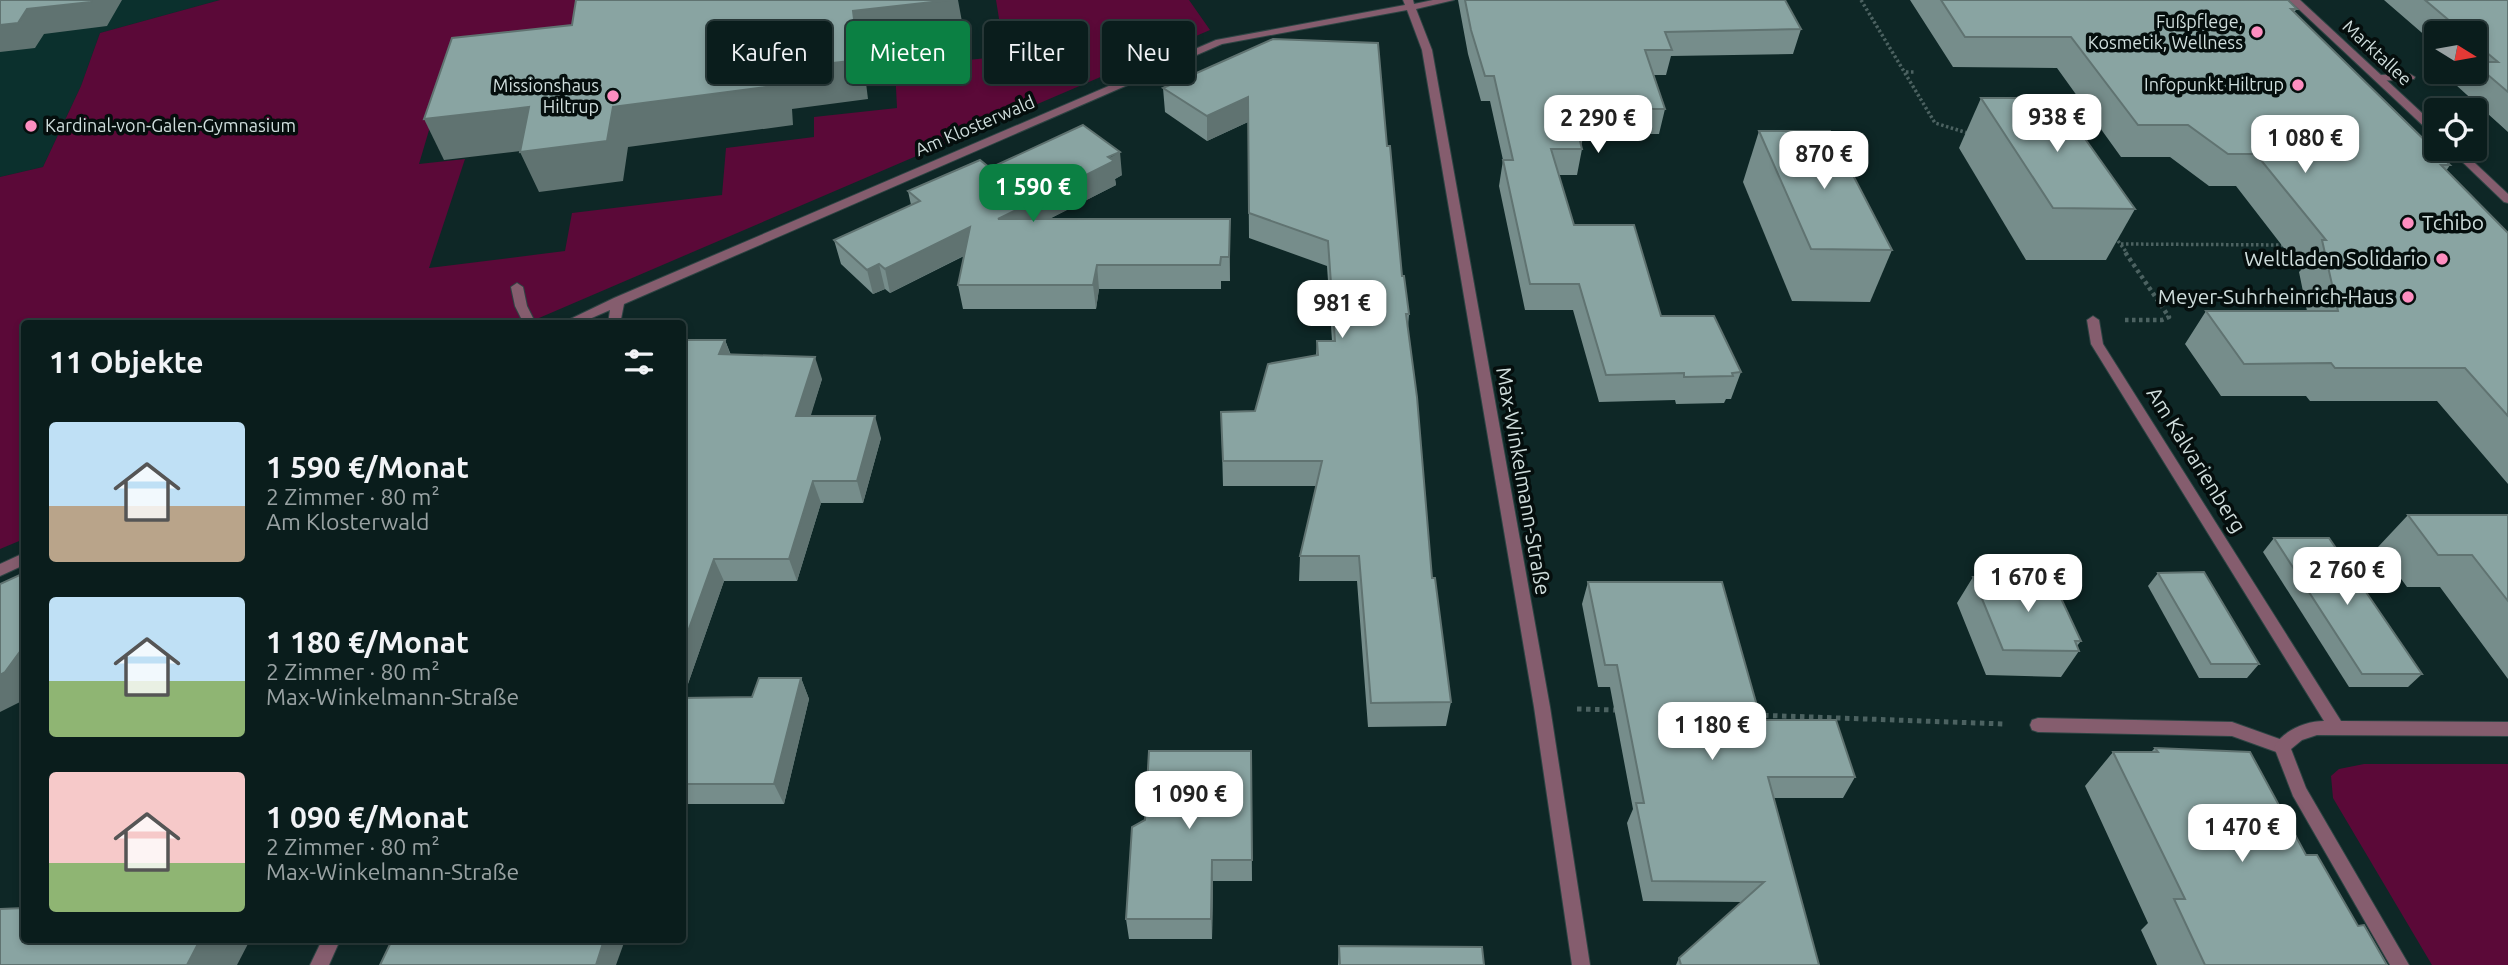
<!DOCTYPE html>
<html lang="de">
<head>
<meta charset="utf-8">
<style>
  :root { --surface:#0a1d1c; --page:#182a29; --text:#f1f3f6; --muted:#99a2a3; --line:#2a3b3b; --accent:#0b8043 }
  body { margin:0; font-family:Ubuntu,sans-serif; background:var(--page); color:var(--text); height:100vh; display:flex; flex-direction:column; font-size:26px; white-space:nowrap }
  * { box-sizing:border-box; margin:0 }
  p { font-size:23px; color:var(--muted) }
  .icon { flex:none; width:38px; height:38px; fill:none; stroke:currentColor; stroke-width:2; stroke-linecap:round; stroke-linejoin:round }
  .map { position:relative; flex:1; overflow:hidden }
  .panel { position:absolute; left:21px; top:320px; width:665px; height:623px; display:flex; flex-direction:column; background:var(--surface); border-radius:7px; box-shadow:0 4px 10px #0003,0 0 0 2px var(--line) }
  .panel>* { flex:none }
  .guide { position:absolute; left:707px; top:21px; width:665px; height:63px; display:flex; gap:14px }
  .needle { width:46px; rotate:101deg }
  .fabs { position:absolute; left:2424px; top:21px; display:grid; gap:14px }
  .fabs a { display:grid; place-items:center; width:63px; height:63px; border-radius:7px; background:var(--surface); box-shadow:0 4px 10px #0003,0 0 0 2px var(--line); font-size:35px }
  .price { position:absolute; translate:-50% -60px; padding:0 16px; border-radius:14px; background:#fff; color:#222; font-size:23px; line-height:46px; filter:drop-shadow(0 2px 4px #0008) }
  .price::after { content:''; position:absolute; left:50%; top:42px; width:21px; height:16px; margin-left:-10px; background:inherit; clip-path:polygon(0 0,100% 0,50% 100%) }
  .price.current { background:var(--accent); color:#fff }
  ul { padding:0; list-style:none }
  li { display:flex; align-items:center; gap:21px; height:175px; padding:0 28px }
  li span { display:grid; place-items:center; flex:none; width:196px; height:140px; border-radius:7px; color:#555 }
  li>.icon { margin-inline-start:auto }
  span .icon { width:84px; height:84px; fill:#fffc; stroke-width:1 }
  li b { font-size:30px }
  h2 { display:flex; justify-content:space-between; align-items:center; height:84px; padding:0 28px; font-size:30px }
  .chip { padding:0 24px; border-radius:7px; background:var(--surface); box-shadow:0 4px 10px #0003,0 0 0 2px var(--line); font-size:24px; line-height:63px }
  .chip.current { background:var(--accent); color:#fff }
  .map>svg:first-child { display:block }
  .built { fill:#0b302d }
  .green { fill:#5b0938 }
  .lines { fill:none; stroke-linecap:round; stroke-linejoin:round }
  .service-casing { stroke:#2d4443; stroke-width:2 }
  .minor-casing { stroke:#2d4443; stroke-width:2 }
  .tertiary-casing { stroke:#2d4443; stroke-width:2 }
  .path-far2 { stroke:#4c6261; stroke-width:3.5; stroke-dasharray:2.5 2.5; stroke-linecap:butt }
  .path-far1 { stroke:#4c6261; stroke-width:4.5; stroke-dasharray:3.5 3.5; stroke-linecap:butt }
  .path { stroke:#4c6261; stroke-width:5; stroke-dasharray:4.5 4.5; stroke-linecap:butt }
  .service { fill:#855d6e; fill-rule:evenodd }
  .minor { fill:#855d6e; fill-rule:evenodd }
  .tertiary { fill:#855d6e; fill-rule:evenodd }
  .wall { fill:#768d8b }
  .shaded-wall { fill:#607371 }
  .building { fill:#89a4a2; stroke:#607371; stroke-width:2 }
  .poi-dot { fill:#fd8ec0; stroke:#050e0d; stroke-width:2.5 }
  .labels { text-anchor:middle; stroke-width:7; stroke-linejoin:round; paint-order:stroke }
  .far-poi-label { font-size:18px; fill:#cfdddc; stroke:#050e0d; text-anchor:end }
  .far-street-label { font-size:18px; fill:#cfdddc; stroke:#050e0d }
  .poi-label { font-size:21px; fill:#cfdddc; stroke:#050e0d; text-anchor:end }
  .street-label { font-size:21px; fill:#cfdddc; stroke:#050e0d }
</style>
</head>
<body>
<div class="map">
<svg width="2508" height="965" viewBox="0 0 2508 965">
  <rect width="100%" height="100%" fill="#0e2726"/>
  <polygon class="built" points="0,0 220,0 100,33 81,86 43,167 0,177"/>
  <g class="green">
    <polygon points="220,0 595,0 581,61 445,76 419,164 465,159 429,268 565,251 572,213 722,195 726,148 814,137 814,117 897,108 895,68 1005,56 996,0 1189,0 1210,30 525,324 24,324 24,539 0,549 0,177 43,167 81,86 100,33"/>
    <polygon points="2364,764 2508,764 2508,965 2432,965 2333,798 2331,776 2339,769"/>
  </g>
  <g class="lines">
    <defs>
      <g id="service">
        <polygon points="2410,74 2415,77 2414,79 2378,81 2373,78 2378,75"/>
        <polygon points="517,283 523,287 527,306 536,324 524,324 515,306 511,287"/>
        <polygon points="2038,718 2232,722 2288,742 2290,747 2288,752 2282,754 2232,736 2038,732 2032,730 2030,725 2032,720"/>
      </g>
      <g id="minor">
        <polygon points="1403,0 1413,0 1414,4 1433,0 1454,0 1416,9 1432,50 1550,707 1590,965 1572,965 1534,707 1422,50 1407,10 1222,44 624,304 620,324 608,324 610,310 578,324 560,324 614,298 1216,40 1405,5"/>
        <path d="M2093,316L2099,320L2103,344L2341,721L2508,722V736L2317,735L2302,740L2291,749L2306,788L2409,965H2390L2293,796L2274,747C2282,731 2306,721 2324,721L2091,344L2087,320Z"/>
        <polygon points="24,553 24,565 0,576 0,564"/>
        <polygon points="322,940 340,940 329,965 310,965"/>
      </g>
      <g id="tertiary">
        <polygon points="2289,0 2300,0 2436,126 2436,135 2432,134"/>
        <polygon points="2449,149 2460,149 2508,194 2508,203 2504,202"/>
      </g>
    </defs>
    <use href="#service" class="service-casing"/>
    <use href="#minor" class="minor-casing"/>
    <use href="#tertiary" class="tertiary-casing"/>
    <g class="path-far2">
      <polyline points="1861,0 1935,123 1971,134"/>
      <polyline points="1906,72 1916,72"/>
      <polyline points="2439,77 2465,77"/>
      <polyline points="2115,237 2127,253"/>
      <polyline points="2121,244 2286,245"/>
    </g>
    <polyline class="path-far1" points="2125,320 2162,320 2169,317 2125,252"/>
    <g class="path">
      <polyline points="1577,709 1617,710"/>
      <polyline points="1755,715 2005,724"/>
    </g>
    <use href="#service" class="service"/>
    <use href="#minor" class="minor"/>
    <use href="#tertiary" class="tertiary"/>
  </g>
  <g class="wall">
    <polygon points="1458,0 1785,0 1801,29 1793,54 1671,56 1666,75 1654,75 1665,109 1659,134 1584,134 1581,146 1582,149 1577,175 1559,175 1574,225 1661,316 1741,372 1731,399 1726,399 1724,403 1676,404 1675,400 1599,402 1573,310 1525,310 1499,186 1503,160 1490,101 1481,101 1468,54"/>
    <polygon points="1910,0 2288,0 2297,9 2294,12 2450,165 2446,171 2508,233 2508,484 2437,401 2310,401 2306,396 2221,396 2185,344 2206,311 2307,311 2299,272 2301,270 2236,186 2209,186 2170,157 2121,157 2057,68 1953,67"/>
    <polygon points="2384,0 2508,0 2508,132 2456,85 2466,72 2474,72 2474,33 2436,33 2436,45"/>
    <polygon points="1163,88 1387,146 1402,276 1409,314 1408,327 1432,578 1451,702 1446,726 1368,727 1357,581 1299,581 1300,556 1316,486 1223,486 1221,412 1255,411 1316,355 1317,341 1332,341 1327,266 1249,238 1248,122 1207,141 1165,112"/>
    <polygon points="1981,98 2135,209 2106,260 2026,260 1959,148"/>
    <polygon points="1759,131 1892,250 1870,302 1792,301 1743,182"/>
    <polygon points="990,168 1122,175 1115,179 1116,185 1049,219 1230,243 1230,281 1221,281 1221,289 1099,289 1096,309 963,309 958,285 964,256 890,293 885,289 873,294 841,264 834,240 911,205 908,191"/>
    <polygon points="682,340 725,340 731,355 822,379 810,416 881,438 863,503 821,503 797,581 724,581 683,698 752,697 801,678 809,699 784,804 682,804"/>
    <polygon points="2408,515 2508,515 2508,679 2440,587 2407,587 2378,547"/>
    <polygon points="2274,538 2422,674 2408,687 2349,687 2263,552"/>
    <polygon points="2158,573 2259,664 2247,678 2199,678 2148,586"/>
    <polygon points="1973,577 2081,641 2077,646 2079,651 2061,677 1986,675 1957,603"/>
    <polygon points="1588,582 1761,720 1855,777 1843,798 1774,798 1819,965 1676,965 1679,958 1742,902 1643,901 1627,823 1633,809 1610,687 1598,687 1582,604"/>
    <polygon points="2155,748 2306,855 2387,965 2157,965 2141,930 2148,923 2085,786 2113,752 2151,752"/>
    <polygon points="1251,751 1252,881 1213,881 1212,939 1129,939 1126,919 1145,820"/>
    <polygon points="1339,946 1484,965 1338,965"/>
  </g>
  <g class="shaded-wall">
    <polygon points="92,0 122,0 107,26 44,34 35,48 0,52 0,25 27,9"/>
    <polygon points="950,0 958,0 965,38 862,51 868,99 792,109 793,125 628,147 623,181 539,192 520,152 613,107 781,69 853,11"/>
    <polygon points="1248,97 1248,122 1207,141 1207,116"/>
    <polygon points="529,107 546,148 444,160 424,119"/>
    <polygon points="1120,152 1122,175 1115,179 1116,185 1002,243 998,219"/>
    <polygon points="1230,219 1230,281 1229,257"/>
    <polygon points="970,227 975,250 890,293 885,269"/>
    <polygon points="879,264 885,289 873,294 867,270"/>
    <polygon points="1097,265 1099,289 1096,309 1093,285"/>
    <polygon points="725,340 733,362 719,354"/>
    <polygon points="815,357 822,379 804,438 796,416"/>
    <polygon points="875,416 881,438 863,503 857,481"/>
    <polygon points="813,481 821,503 797,581 789,559"/>
    <polygon points="714,559 724,581 682,701 682,648"/>
    <polygon points="24,646 24,700 0,712 0,675"/>
    <polygon points="801,678 809,699 784,804 774,784"/>
    <polygon points="1212,860 1213,881 1212,939 1211,919"/>
    <polygon points="200,940 250,940 237,965 187,965"/>
    <polygon points="604,940 625,940 616,965 596,965"/>
  </g>
  <g class="building">
    <polygon points="0,0 92,0 91,2 27,9 18,23 0,25"/>
    <polygon points="576,0 950,0 853,11 859,60 781,69 782,85 613,107 607,141 520,152 529,107 424,119 452,38 572,25"/>
    <polygon points="1465,0 1785,0 1801,29 1665,32 1672,50 1645,50 1665,109 1579,109 1585,129 1577,129 1582,149 1551,149 1574,225 1634,225 1661,316 1714,316 1741,372 1732,373 1733,376 1684,377 1684,373 1606,375 1579,284 1530,284 1503,160 1513,160 1494,76 1485,76 1471,30"/>
    <polygon points="1941,0 2288,0 2297,9 2291,9 2450,165 2441,165 2508,233 2508,416 2465,368 2335,368 2331,363 2244,364 2206,311 2338,311 2322,240 2326,240 2256,154 2228,154 2188,125 2138,125 2071,37 1965,37"/>
    <polygon points="2425,0 2508,0 2508,92 2474,63 2474,62 2498,62 2474,42 2474,33 2464,33"/>
    <polygon points="1273,39 1378,43 1387,146 1390,146 1402,276 1404,276 1409,314 1406,314 1417,397 1432,578 1435,578 1451,702 1371,703 1359,556 1300,556 1322,461 1223,461 1221,412 1255,411 1268,364 1318,355 1317,341 1335,341 1328,241 1249,213 1248,97 1207,116 1163,88"/>
    <polygon points="1981,98 2056,98 2135,209 2053,208"/>
    <polygon points="1083,125 1120,152 1108,157 1114,161 998,219 1230,219 1229,257 1221,257 1220,265 1097,265 1093,285 958,285 970,227 885,269 879,264 867,270 834,240 920,201 908,191 980,160 990,168"/>
    <polygon points="1759,131 1830,131 1892,250 1811,249"/>
    <polygon points="682,340 725,340 719,354 815,357 796,416 875,416 857,481 813,481 789,559 714,559 682,648"/>
    <polygon points="2408,515 2508,515 2508,601 2472,555 2438,555"/>
    <polygon points="2274,538 2329,538 2422,674 2362,674"/>
    <polygon points="2204,572 2259,664 2211,664 2158,573"/>
    <polygon points="24,573 24,646 5,672 0,675 0,584"/>
    <polygon points="1973,577 2052,579 2081,641 2075,641 2079,651 2003,650"/>
    <polygon points="1588,582 1722,582 1761,720 1836,720 1855,777 1768,777 1819,965 1681,965 1679,958 1764,882 1652,881 1636,803 1644,803 1617,665 1605,665"/>
    <polygon points="759,678 801,678 774,784 682,784 682,698 752,697"/>
    <polygon points="2155,748 2250,752 2306,855 2317,855 2358,926 2364,925 2387,965 2205,965 2174,899 2185,899 2113,752 2158,752"/>
    <polygon points="1149,751 1251,751 1252,860 1212,860 1211,919 1126,919 1132,827 1145,820"/>
    <polygon points="24,908 24,940 200,940 187,965 0,965 0,909"/>
    <polygon points="392,940 604,940 596,965 380,965"/>
    <polygon points="1339,946 1482,947 1484,965 1340,965"/>
  </g>
  <g class="poi-dot">
    <circle cx="2257" cy="32" r="7"/>
    <circle cx="2298" cy="85" r="7"/>
    <circle cx="613" cy="96" r="7"/>
    <circle cx="31" cy="126" r="7"/>
    <circle cx="2408" cy="223" r="7"/>
    <circle cx="2442" cy="259" r="7"/>
    <circle cx="2408" cy="297" r="7"/>
  </g>
  <g class="labels">
    <g class="far-poi-label">
      <text x="2243" y="28">Fußpflege,<tspan x="2243" dy="21">Kosmetik, Wellness</tspan></text>
      <text x="2284" y="91">Infopunkt Hiltrup</text>
      <text x="599" y="92">Missionshaus<tspan x="599" dy="21">Hiltrup</tspan></text>
      <text x="45" y="132" text-anchor="start">Kardinal-von-Galen-Gymnasium</text>
    </g>
    <g class="far-street-label">
      <text transform="translate(2377 53) rotate(43)" y="6">Marktallee</text>
      <text transform="translate(975 126) rotate(-23)" y="6">Am Klosterwald</text>
    </g>
    <g class="poi-label">
      <text x="2422" y="230" text-anchor="start">Tchibo</text>
      <text x="2428" y="266">Weltladen Solidario</text>
      <text x="2394" y="304">Meyer-Suhrheinrich-Haus</text>
    </g>
    <g class="street-label">
      <text transform="translate(2196 460) rotate(58)" y="7">Am Kalvarienberg</text>
      <text transform="translate(1523 481) rotate(80)" y="7">Max-Winkelmann-Straße</text>
    </g>
  </g>
</svg>
<div class="fabs">
<a><svg class="needle" viewBox="-14 -14 28 28"><path d="M0-13l5 13h-10z" fill="#e53935"/><path d="M0 13l5-13h-10z" fill="#99a2a3"/></svg></a>
<a><svg class="icon" aria-label="locate" viewBox="0 0 24 24"><circle cx="12" cy="12" r="6"/><path d="M12 2v4M12 18v4M2 12h4M18 12h4"/></svg></a>
</div>
<b class="price" style="left:2057px;top:154px">938 €</b>
<b class="price" style="left:1598px;top:155px">2 290 €</b>
<b class="price" style="left:2305px;top:175px">1 080 €</b>
<b class="price" style="left:1824px;top:191px">870 €</b>
<b class="price current" style="left:1033px;top:224px">1 590 €</b>
<b class="price" style="left:1342px;top:340px">981 €</b>
<b class="price" style="left:2347px;top:607px">2 760 €</b>
<b class="price" style="left:2028px;top:614px">1 670 €</b>
<b class="price" style="left:1712px;top:762px">1 180 €</b>
<b class="price" style="left:1189px;top:831px">1 090 €</b>
<b class="price" style="left:2242px;top:864px">1 470 €</b>
<div class="guide">
<a class="chip">Kaufen</a>
<a class="chip current">Mieten</a>
<a class="chip">Filter</a>
<a class="chip">Neu</a>
</div>
<section class="panel">
<h2>11 Objekte<svg class="icon" aria-label="filters" viewBox="0 0 24 24"><path d="M4 7h16M4 17h16"/><circle cx="9" cy="7" r="2"/><circle cx="15" cy="17" r="2"/></svg></h2>
<ul>
<li><span style="background:linear-gradient(#bfe0f5 60%,#b9a48a 0)"><svg class="icon" aria-label="home" viewBox="0 0 24 24"><path d="M3 11l9-7 9 7M6 9v11h12V9"/></svg></span><div><b>1 590 €/Monat</b><p>2 Zimmer · 80 m²</p><p>Am Klosterwald</p></div></li>
<li><span style="background:linear-gradient(#bfe0f5 60%,#8fb573 0)"><svg class="icon" aria-label="home" viewBox="0 0 24 24"><path d="M3 11l9-7 9 7M6 9v11h12V9"/></svg></span><div><b>1 180 €/Monat</b><p>2 Zimmer · 80 m²</p><p>Max-Winkelmann-Straße</p></div></li>
<li><span style="background:linear-gradient(#f6c9c9 65%,#8fb573 0)"><svg class="icon" aria-label="home" viewBox="0 0 24 24"><path d="M3 11l9-7 9 7M6 9v11h12V9"/></svg></span><div><b>1 090 €/Monat</b><p>2 Zimmer · 80 m²</p><p>Max-Winkelmann-Straße</p></div></li>
</ul>
</section>
</div>
</body>
</html>
